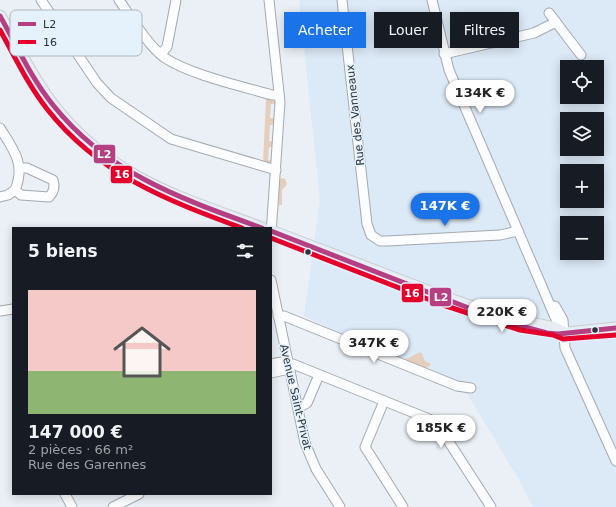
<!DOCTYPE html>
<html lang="fr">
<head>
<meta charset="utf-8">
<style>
  :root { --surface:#171b24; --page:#242831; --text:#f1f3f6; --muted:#9ea1a6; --accent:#1a73e8 }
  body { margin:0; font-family:"DejaVu Sans",sans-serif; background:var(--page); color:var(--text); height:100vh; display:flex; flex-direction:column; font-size:15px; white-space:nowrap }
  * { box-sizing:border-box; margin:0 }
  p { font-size:13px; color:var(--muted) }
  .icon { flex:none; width:22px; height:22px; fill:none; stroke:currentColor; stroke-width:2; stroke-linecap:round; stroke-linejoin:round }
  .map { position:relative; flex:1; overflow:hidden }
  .side { position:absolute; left:12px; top:227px; width:260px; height:268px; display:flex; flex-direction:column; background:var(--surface); border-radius:0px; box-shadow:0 2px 10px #0003 }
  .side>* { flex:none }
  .banner { position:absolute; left:284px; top:12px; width:272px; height:36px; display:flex; gap:8px }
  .tools { position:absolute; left:560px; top:60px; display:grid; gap:8px }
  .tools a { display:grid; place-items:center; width:44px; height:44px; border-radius:0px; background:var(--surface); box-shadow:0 2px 10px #0003; font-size:20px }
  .price { position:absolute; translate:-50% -34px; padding:0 9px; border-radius:14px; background:#fff; color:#222; font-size:13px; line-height:26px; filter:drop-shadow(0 1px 2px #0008) }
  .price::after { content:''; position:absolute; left:50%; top:24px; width:12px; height:9px; margin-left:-6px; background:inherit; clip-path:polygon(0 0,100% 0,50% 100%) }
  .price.selected { background:var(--accent); color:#fff }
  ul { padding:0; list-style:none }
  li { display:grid; align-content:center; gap:8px; height:212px; padding:0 16px }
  li span { display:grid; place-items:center; height:124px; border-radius:0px; color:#555 }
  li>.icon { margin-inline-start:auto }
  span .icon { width:72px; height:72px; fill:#fffc; stroke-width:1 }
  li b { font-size:17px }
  h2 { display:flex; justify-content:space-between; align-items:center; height:48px; padding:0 16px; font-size:17px }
  .chip { padding:0 14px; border-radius:0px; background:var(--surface); box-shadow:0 2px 10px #0003; font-size:14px; line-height:36px }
  .chip.selected { background:var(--accent); color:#fff }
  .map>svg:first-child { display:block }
  .built { fill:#dce9f6; fill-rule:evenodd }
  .green { fill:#e6cebd }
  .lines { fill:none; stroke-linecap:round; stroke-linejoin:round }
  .minor-casing { stroke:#a3a9af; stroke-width:11 }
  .major-casing { stroke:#c9ccd0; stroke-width:13 }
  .minor { stroke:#fcfdfe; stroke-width:9 }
  .major { stroke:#e7edf2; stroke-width:11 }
  .bus-1-casing { stroke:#e5f1fb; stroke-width:8 }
  .bus-2-casing { stroke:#e5f1fb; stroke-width:8 }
  .bus-1 { stroke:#b63f82; stroke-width:5 }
  .bus-2 { stroke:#e4002b; stroke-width:5 }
  .bus-dot { fill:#2a3138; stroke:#e5f1fb; stroke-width:1.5 }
  .labels { text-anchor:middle; stroke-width:3; stroke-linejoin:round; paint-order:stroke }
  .street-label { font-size:11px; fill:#2a3138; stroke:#e5f1fb }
  .key { fill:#e5f1fb; stroke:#adb7c0; stroke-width:1 }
  .key-label { font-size:11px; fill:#2a3138 }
  .line-badge { stroke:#e5f1fb; stroke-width:1.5 }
  .badge-label { font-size:11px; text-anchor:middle; font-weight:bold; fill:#fff }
</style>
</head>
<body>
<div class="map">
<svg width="616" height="507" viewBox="0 0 616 507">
  <rect width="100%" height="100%" fill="#eaf0f6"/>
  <path class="built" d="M299,0H616V507H533L519,480L468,395L304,316L320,200ZM567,67H597V97H567ZM567,119H597V149H567ZM567,171H597V201H567ZM567,223H597V253H567Z"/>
  <g class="green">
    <polygon points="266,98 274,101 276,104 271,104 270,118 275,118 275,125 270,125 269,141 274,142 274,147 269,147 268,160 273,161 271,164 263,164"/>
    <polygon points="281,178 285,179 287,184 282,190 282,205 279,205 279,181"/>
    <polygon points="421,352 425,361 431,364 426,369 404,360"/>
  </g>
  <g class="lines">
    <defs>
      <g id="minor">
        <polyline points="41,0 97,83 111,98 171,139 276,170"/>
        <path d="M119,0C131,17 148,46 165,58C191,75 241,86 272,95H279"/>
        <polyline points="269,0 280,102 271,234"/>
        <polyline points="342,0 367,224 371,235 380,241 387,241 500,235 518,231"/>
        <polyline points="432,0 449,70 555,317 563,332"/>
        <polyline points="549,13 581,55"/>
        <polyline points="161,54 167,47 176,0"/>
        <polyline points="444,54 534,33 556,22"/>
        <path d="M0,128C13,149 26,164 15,190L8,195L0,197"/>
        <path d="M15,190L21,195L49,197C54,192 55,186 53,180L27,168H20"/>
        <polyline points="271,280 305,443 316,469 340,507"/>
        <polyline points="555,306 563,320 565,348 616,461"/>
        <polyline points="0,311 13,309"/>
        <polyline points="278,316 284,316 457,386 471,388"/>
        <polyline points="271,364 287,361"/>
        <polyline points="288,364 293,364 434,421 438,425 491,507"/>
        <polyline points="271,373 289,369"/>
        <polyline points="384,401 365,447 403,507"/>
        <polyline points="298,408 307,403 319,375"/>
        <polyline points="65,494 72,507"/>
        <polyline points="113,507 139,494"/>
      </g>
      <g id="major">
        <path d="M0,16C17,46 32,78 53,105C111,179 179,197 262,228"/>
        <polyline points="271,231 446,298 502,317 555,328 563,332"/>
        <polyline points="557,334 616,328"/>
      </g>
    </defs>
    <use href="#minor" class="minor-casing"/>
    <use href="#major" class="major-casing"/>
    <use href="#minor" class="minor"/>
    <use href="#major" class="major"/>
    <defs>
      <g id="bus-1">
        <path d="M0,16C17,46 31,78 53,105C108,174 182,199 262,228"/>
        <polyline points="271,231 502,321 547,333 558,334 616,328"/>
      </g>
      <g id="bus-2">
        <path d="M0,30C15,57 28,85 47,109C98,174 166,200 242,228"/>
        <polyline points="271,238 443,305 520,330 553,335 563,339 616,335"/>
      </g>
    </defs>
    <use href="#bus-1" class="bus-1-casing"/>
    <use href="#bus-2" class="bus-2-casing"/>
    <use href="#bus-1" class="bus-1"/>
    <use href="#bus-2" class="bus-2"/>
  </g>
  <g class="bus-dot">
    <circle cx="308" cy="252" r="3.5"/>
    <circle cx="595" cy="330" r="3.5"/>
  </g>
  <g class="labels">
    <g class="street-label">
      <text transform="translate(355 115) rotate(-96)" y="4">Rue des Vanneaux</text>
      <text transform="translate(296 397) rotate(77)" y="4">Avenue Saint-Privat</text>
    </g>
  </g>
  <rect x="10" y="10" width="132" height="46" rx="6" class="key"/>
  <rect x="18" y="22" width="18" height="4" fill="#b63f82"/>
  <rect x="18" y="40" width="18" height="4" fill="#e4002b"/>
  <g class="key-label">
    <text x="43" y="28">L2</text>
    <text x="43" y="46">16</text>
  </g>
  <g class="line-badge">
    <rect x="93" y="144" width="23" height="20" rx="4" fill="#b63f82"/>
    <rect x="110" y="165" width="23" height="19" rx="4" fill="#e4002b"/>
    <rect x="401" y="283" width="23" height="20" rx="4" fill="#e4002b"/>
    <rect x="429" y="287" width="23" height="20" rx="4" fill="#b63f82"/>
  </g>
  <g class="badge-label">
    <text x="104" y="158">L2</text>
    <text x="122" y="178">16</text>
    <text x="412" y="297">16</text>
    <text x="441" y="301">L2</text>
  </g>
</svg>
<div class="tools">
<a><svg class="icon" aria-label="locate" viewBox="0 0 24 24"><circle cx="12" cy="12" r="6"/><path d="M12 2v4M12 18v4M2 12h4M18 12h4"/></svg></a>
<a><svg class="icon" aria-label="layers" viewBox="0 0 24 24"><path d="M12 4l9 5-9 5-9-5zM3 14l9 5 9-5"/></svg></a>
<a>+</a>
<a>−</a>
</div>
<b class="price" style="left:480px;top:114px">134K €</b>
<b class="price selected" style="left:445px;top:227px">147K €</b>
<b class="price" style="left:502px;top:333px">220K €</b>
<b class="price" style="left:374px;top:364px">347K €</b>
<b class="price" style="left:441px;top:449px">185K €</b>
<div class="banner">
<a class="chip selected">Acheter</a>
<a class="chip">Louer</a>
<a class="chip">Filtres</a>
</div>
<section class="side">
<h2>5 biens<svg class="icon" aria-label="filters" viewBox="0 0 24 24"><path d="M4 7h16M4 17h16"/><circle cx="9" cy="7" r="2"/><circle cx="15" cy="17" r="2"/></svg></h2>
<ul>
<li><span style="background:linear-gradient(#f6c9c9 65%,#8fb573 0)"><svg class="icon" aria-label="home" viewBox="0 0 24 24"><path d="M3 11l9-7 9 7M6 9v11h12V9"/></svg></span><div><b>147 000 €</b><p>2 pièces · 66 m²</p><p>Rue des Garennes</p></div></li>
</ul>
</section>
</div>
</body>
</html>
